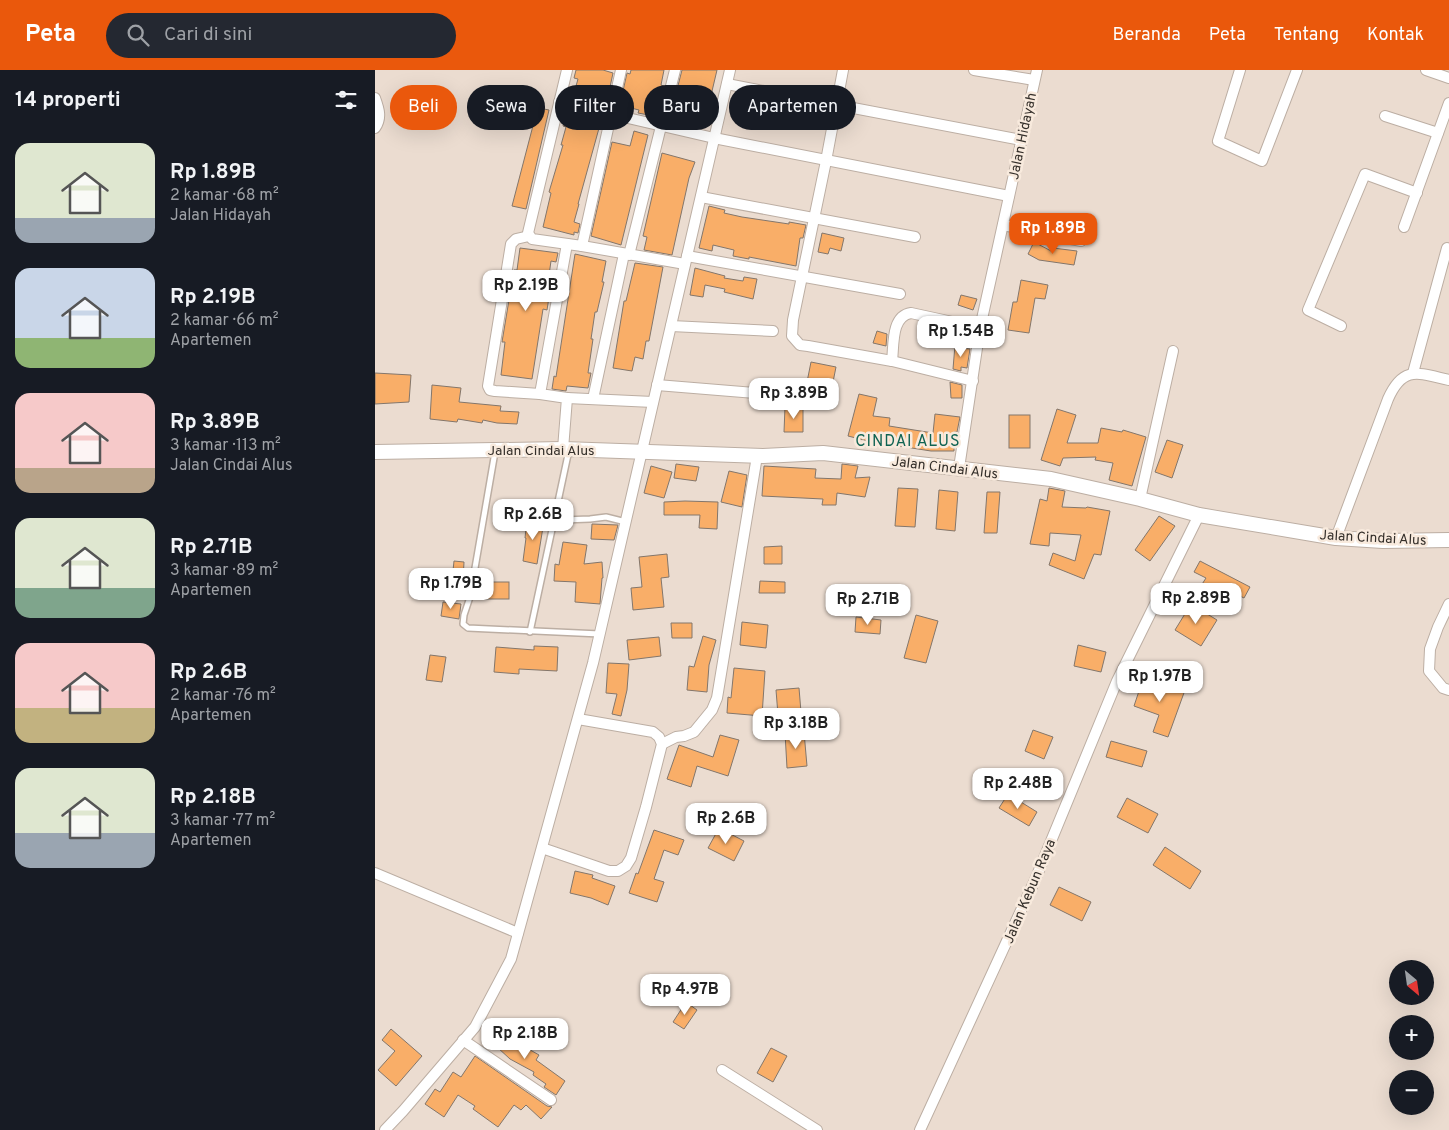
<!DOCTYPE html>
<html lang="id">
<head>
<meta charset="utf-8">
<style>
  :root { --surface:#171b24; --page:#242831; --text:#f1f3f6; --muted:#9ea1a6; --accent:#ea580c }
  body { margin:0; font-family:Overpass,sans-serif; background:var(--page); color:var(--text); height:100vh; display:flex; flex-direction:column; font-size:19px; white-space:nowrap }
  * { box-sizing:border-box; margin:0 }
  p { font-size:16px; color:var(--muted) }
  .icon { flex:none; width:28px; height:28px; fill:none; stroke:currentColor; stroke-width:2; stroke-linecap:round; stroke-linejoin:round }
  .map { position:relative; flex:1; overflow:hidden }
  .sheet { display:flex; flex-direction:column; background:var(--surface); width:375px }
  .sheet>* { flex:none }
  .guide { position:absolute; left:15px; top:15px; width:475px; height:45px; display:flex; gap:10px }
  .needle { width:32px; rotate:151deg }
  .fabs { position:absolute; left:1014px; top:890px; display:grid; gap:10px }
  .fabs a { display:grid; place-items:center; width:45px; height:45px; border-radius:50%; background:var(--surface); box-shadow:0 5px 20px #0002; font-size:25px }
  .price { position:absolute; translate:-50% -42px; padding:0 11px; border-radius:10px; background:#fff; color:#222; font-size:16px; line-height:32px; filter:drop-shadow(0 1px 2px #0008) }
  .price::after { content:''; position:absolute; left:50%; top:30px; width:15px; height:11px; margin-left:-8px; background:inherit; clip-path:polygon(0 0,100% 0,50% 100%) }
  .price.current { background:var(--accent); color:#fff }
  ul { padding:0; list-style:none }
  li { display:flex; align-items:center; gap:15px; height:125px; padding:0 15px }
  li span { display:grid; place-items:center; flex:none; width:140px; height:100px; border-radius:15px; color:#555 }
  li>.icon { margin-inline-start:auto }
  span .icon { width:60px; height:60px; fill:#fffc; stroke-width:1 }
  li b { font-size:21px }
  h2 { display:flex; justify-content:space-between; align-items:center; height:60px; padding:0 15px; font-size:21px }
  .pill { padding:0 18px; border-radius:22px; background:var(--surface); box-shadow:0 5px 20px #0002; font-size:18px; line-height:45px }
  .pill.current { background:var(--accent); color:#fff }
  header { display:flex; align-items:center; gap:30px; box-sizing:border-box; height:70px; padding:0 25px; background:var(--accent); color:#fff }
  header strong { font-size:24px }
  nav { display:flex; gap:28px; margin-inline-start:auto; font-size:18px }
  .search { width:350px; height:45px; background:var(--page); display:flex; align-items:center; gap:12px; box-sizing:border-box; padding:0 18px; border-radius:28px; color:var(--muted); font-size:19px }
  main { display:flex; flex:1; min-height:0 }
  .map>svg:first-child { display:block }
  .building { fill:#f9ae68; stroke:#83766b }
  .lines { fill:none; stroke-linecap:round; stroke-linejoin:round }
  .lane-casing { stroke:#bcaea3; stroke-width:8 }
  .street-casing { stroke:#bcaea3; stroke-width:12 }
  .secondary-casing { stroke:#bcaea3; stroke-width:16 }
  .lane { stroke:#fff; stroke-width:5 }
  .street { stroke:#fff; stroke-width:10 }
  .secondary { stroke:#fff; stroke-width:14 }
  .labels { text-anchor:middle; stroke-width:5; stroke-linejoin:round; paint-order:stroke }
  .street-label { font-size:14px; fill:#342f2a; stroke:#f8eadd }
  .quarter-label { font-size:16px; letter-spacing:1px; fill:#106352; stroke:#f8eadd }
</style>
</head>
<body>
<header>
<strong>Peta</strong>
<div class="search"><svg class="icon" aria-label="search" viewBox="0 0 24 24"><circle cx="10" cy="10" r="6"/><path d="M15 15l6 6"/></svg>Cari di sini</div>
<nav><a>Beranda</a><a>Peta</a><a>Tentang</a><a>Kontak</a></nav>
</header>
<main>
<section class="sheet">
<h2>14 properti<svg class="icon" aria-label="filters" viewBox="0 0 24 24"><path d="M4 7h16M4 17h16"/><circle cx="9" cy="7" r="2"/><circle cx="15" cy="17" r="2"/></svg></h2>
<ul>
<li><span style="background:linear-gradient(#dfe7d0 75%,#9aa5b1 0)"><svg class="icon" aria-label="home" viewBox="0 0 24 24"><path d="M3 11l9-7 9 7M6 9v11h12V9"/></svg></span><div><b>Rp 1.89B</b><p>2 kamar · 68 m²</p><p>Jalan Hidayah</p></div></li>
<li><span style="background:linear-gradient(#c9d6e8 70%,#8fb573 0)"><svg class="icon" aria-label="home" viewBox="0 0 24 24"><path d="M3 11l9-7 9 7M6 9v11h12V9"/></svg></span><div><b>Rp 2.19B</b><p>2 kamar · 66 m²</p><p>Apartemen</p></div></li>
<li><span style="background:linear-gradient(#f6c9c9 75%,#b9a48a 0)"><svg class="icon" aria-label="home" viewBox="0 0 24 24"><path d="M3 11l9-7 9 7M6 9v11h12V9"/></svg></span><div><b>Rp 3.89B</b><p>3 kamar · 113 m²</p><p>Jalan Cindai Alus</p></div></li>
<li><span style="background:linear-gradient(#dfe7d0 70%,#7fa58c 0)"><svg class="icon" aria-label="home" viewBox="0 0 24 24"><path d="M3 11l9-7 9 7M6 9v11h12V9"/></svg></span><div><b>Rp 2.71B</b><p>3 kamar · 89 m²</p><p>Apartemen</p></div></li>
<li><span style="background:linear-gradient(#f6c9c9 65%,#c2b280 0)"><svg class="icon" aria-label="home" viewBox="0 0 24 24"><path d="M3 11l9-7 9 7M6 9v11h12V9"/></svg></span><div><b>Rp 2.6B</b><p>2 kamar · 76 m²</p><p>Apartemen</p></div></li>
<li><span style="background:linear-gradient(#dfe7d0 65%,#9aa5b1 0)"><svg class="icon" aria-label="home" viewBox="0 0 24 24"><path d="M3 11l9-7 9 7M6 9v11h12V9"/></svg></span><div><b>Rp 2.18B</b><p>3 kamar · 77 m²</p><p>Apartemen</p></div></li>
</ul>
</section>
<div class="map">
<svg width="1074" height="1060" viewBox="0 0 1074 1060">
  <rect width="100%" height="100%" fill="#ebdcd0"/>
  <g class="building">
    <polygon points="201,0 228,0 238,3 235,17 232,16 228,31 199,23 203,9 199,8"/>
    <polygon points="256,0 289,0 286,15 289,16 282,44 280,44 279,46 263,43 264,40 248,36 252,22 248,21 252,3 255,4"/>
    <polygon points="307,0 342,0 329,55 295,47"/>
    <polygon points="159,37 174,40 151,139 137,136 160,48 157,48"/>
    <polygon points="192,41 226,51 203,134 204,134 199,152 205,154 203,163 199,162 199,165 168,157 176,123 174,122 188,75 186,75 191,57 188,56"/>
    <polygon points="259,61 273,65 246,175 216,166 237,72 255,76"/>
    <polygon points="287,83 320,92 314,108 297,185 269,180 272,167 268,166"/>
    <polygon points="334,136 350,140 349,143 367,147 414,154 414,152 431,155 428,168 425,168 421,196 374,187 374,189 358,186 359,180 338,175 337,181 324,178"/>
    <polygon points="447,163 469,168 466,181 455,178 453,184 443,182"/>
    <polygon points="659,172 678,182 678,178 702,181 699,195 664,190 653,184"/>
    <polygon points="145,178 183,183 181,192 176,191 171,226 174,227 172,240 168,239 157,309 126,305 130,272 127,272 139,200 142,200"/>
    <polygon points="200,184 231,191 227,212 229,212 222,242 220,242 216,269 218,269 213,303 216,303 213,318 192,316 191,321 177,319 179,306 181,307"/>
    <polygon points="260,193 288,197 274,271 271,271 268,289 260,287 257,301 238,298 249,231 251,231"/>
    <polygon points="320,198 350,206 349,208 368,211 369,207 382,209 378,229 349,222 350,219 330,215 328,227 315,225"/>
    <polygon points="646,210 673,215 670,229 660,228 654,263 633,260 638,232 642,232"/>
    <polygon points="586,225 602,229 598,240 583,235"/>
    <polygon points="502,261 512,264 511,276 498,273"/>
    <polygon points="580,275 586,275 586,278 595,279 592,298 586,297 586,301 578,299"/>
    <polygon points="436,292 461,297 457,317 432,312"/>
    <polygon points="0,303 36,305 34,332 0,334"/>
    <polygon points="575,312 587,315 587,328 576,328"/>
    <polygon points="57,315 86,318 84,332 126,336 125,341 144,342 142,354 122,353 108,350 107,353 83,349 82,352 55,349"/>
    <polygon points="484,324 502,328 498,346 515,348 514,356 558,363 560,344 585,347 582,362 579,362 579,381 556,381 511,374 511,376 497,374 497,372 473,366"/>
    <polygon points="410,337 428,337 428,362 409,362"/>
    <polygon points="682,339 701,345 692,373 723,373 726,358 747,362 748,360 771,367 757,416 734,410 738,393 720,390 721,387 688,388 685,396 666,390"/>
    <rect x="634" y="345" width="21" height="33"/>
    <polygon points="792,370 808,375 797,408 780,402"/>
    <polygon points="301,394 324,397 321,411 299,408"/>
    <polygon points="467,394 483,396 480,408 495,407 490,427 462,423 461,435 447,435 448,429 387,426 389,396 441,399 440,408 466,409"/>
    <polygon points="276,396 297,402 289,428 269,423"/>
    <polygon points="354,401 372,405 367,437 346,432"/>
    <polygon points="523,418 543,419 540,457 520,456"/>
    <polygon points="674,418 690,421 687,437 711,438 712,437 735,441 726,485 719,484 709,509 674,495 678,483 700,491 706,465 675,463 674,476 655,474 665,429 672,431"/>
    <polygon points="564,420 583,422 580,461 561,459"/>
    <polygon points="612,422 625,422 622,463 609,463"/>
    <polygon points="310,431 343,432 342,459 324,458 325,445 289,445 289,432"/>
    <polygon points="784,446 800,456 775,491 760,480"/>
    <polygon points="152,449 169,451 162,494 148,491 151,468 150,468"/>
    <polygon points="217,454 243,455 239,470 216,469"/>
    <polygon points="188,472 212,475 209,494 227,492 228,508 227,508 225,534 200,532 201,512 179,511 180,494 184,495"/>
    <polygon points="407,476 407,494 389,494 389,477"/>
    <polygon points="292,484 294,507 286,508 289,537 258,540 256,518 267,517 264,487"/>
    <polygon points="79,491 89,492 88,511 77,510"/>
    <polygon points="825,491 875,517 869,528 849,518 841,530 824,519 831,508 819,502"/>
    <polygon points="385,511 410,512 410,523 384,523"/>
    <rect x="105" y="512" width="29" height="17"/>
    <polygon points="68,532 86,534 84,549 66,546"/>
    <polygon points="816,534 842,550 826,576 800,560"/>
    <polygon points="541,545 563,551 551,593 529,588"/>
    <polygon points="481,547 506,550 505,564 480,562"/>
    <polygon points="367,552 393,555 391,578 365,575"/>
    <polygon points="296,553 317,553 317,568 297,568"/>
    <polygon points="328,566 341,570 334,595 332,622 312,620 314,596 319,597"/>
    <polygon points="284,567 286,586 254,590 252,570"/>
    <polygon points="703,575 731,582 726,602 699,596"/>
    <polygon points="159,576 183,577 182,601 144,599 144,604 119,602 121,577 159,580"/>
    <polygon points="55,585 71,587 67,612 51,610"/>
    <polygon points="233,593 254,594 252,620 246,646 237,644 242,624 231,623"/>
    <polygon points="359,598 390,601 387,646 352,643 353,627 356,628"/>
    <polygon points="769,606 810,620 793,667 778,662 784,645 759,636"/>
    <polygon points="424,618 426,642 403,645 401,620"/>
    <polygon points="658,660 678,667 669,689 650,681"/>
    <polygon points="429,662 432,696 412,698 410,663"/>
    <polygon points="345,665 364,670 353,706 322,696 316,717 292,709 304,675 338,687"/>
    <polygon points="736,671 772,681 767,697 731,687"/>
    <polygon points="633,724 662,742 654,756 624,738"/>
    <polygon points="752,728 783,744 773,763 742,747"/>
    <polygon points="344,758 369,771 359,791 333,778"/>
    <polygon points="279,760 309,770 303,785 289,780 279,809 289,812 282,832 254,823 261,803 263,804"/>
    <polygon points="790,777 826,801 815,819 778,795"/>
    <polygon points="200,801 218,805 217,808 240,816 233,835 216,828 195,823"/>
    <polygon points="684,817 716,832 707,851 675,835"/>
    <polygon points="311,932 322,940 309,959 298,952"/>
    <polygon points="118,958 130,966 146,982 150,977 164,985 161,990 190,1011 181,1025 169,1017 171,1014 158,1005 159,1002 135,989 122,977 120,979 108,971"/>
    <polygon points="16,959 47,986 21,1016 3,1000 20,981 7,970"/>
    <polygon points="396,978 412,986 398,1012 382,1003"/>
    <polygon points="100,986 172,1036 177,1037 166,1049 151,1035 146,1040 139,1035 123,1057 98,1039 100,1036 83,1025 69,1047 50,1034 60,1019 65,1022 78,1002 86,1007"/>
  </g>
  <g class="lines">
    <defs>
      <g id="lane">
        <polyline points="120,382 95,527 89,545 88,554 93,558 225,564"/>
        <polyline points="178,455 194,380"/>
        <polyline points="155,562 178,455 188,450 215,449 231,447 251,452"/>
      </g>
      <g id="street">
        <polyline points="192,0 153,163 157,169 207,176 310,194"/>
        <polyline points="468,0 451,91 418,250 417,266 425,275 433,276 517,291 598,311"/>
        <polyline points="599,0 659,10"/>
        <polyline points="865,0 843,71 887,91 922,0"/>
        <polyline points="1051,0 1074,8"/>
        <polyline points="352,14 646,70"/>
        <path d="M0,28C4,39 7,48 0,58"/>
        <polyline points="184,32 339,68 634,126"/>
        <polyline points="1010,46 1063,63"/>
        <polyline points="326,127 540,167"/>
        <polyline points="628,155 706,171"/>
        <polyline points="1029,157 1074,33"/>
        <polyline points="154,166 141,169 136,174 113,316 115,320 120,321 165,324"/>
        <polyline points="207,176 246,0"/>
        <polyline points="254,185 300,0"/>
        <polyline points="312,186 525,224"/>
        <polyline points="296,256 398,261"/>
        <polyline points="966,256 933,240 990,104 1042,123"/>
        <path d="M517,291C519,275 516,246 536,243L605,258"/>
        <polyline points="1038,303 1072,178"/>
        <polyline points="282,315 391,324"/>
        <polyline points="192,328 278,332"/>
        <polyline points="218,329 249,184"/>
        <polyline points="188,379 192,328 165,324 192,174"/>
        <polyline points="584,398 605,258 662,0"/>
        <polyline points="765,429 798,281"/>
        <path d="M961,468L1013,329C1028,295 1043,303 1074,310"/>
        <polyline points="1074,534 1063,557 1055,579 1054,601 1068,618 1074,620"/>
        <polyline points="287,674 301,667 309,666 319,662 337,640 342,628 382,386"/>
        <polyline points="167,778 234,801 243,801 251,796 256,788 271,737 287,674 284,667 278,662 203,649"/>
        <polyline points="0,803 143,863"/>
        <polyline points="88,970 176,1030"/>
        <polyline points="347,1000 442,1060"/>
        <polyline points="10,1060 28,1041 100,957 136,889 218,593 355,0"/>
        <polyline points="545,1060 660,810 742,611 824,445"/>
      </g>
      <polyline id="secondary" points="0,382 188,379 388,386 448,383 676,409 765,429 824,445 961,468 1008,471 1074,470"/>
    </defs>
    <use href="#lane" class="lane-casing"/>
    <use href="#street" class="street-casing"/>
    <use href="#secondary" class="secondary-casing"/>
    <use href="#lane" class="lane"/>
    <use href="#street" class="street"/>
    <use href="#secondary" class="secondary"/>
  </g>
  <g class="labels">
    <g class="street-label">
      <text transform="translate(647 66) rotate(-78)" y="5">Jalan Hidayah</text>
      <text x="166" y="385">Jalan Cindai Alus</text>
      <text transform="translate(570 397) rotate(7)" y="5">Jalan Cindai Alus</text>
      <text transform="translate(998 467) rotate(3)" y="5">Jalan Cindai Alus</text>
      <text transform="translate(654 821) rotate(-67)" y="5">Jalan Kebun Raya</text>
    </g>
    <g class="quarter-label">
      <text x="533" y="376">CINDAI ALUS</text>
    </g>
  </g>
</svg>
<div class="fabs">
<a><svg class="needle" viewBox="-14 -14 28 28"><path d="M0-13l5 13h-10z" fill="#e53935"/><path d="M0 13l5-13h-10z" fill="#9ea1a6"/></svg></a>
<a>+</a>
<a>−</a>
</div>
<b class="price current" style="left:678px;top:185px">Rp 1.89B</b>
<b class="price" style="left:151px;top:242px">Rp 2.19B</b>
<b class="price" style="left:586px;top:288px">Rp 1.54B</b>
<b class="price" style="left:419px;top:350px">Rp 3.89B</b>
<b class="price" style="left:158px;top:471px">Rp 2.6B</b>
<b class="price" style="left:76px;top:540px">Rp 1.79B</b>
<b class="price" style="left:821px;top:555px">Rp 2.89B</b>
<b class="price" style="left:493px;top:556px">Rp 2.71B</b>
<b class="price" style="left:785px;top:633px">Rp 1.97B</b>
<b class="price" style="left:421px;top:680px">Rp 3.18B</b>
<b class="price" style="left:643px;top:740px">Rp 2.48B</b>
<b class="price" style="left:351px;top:775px">Rp 2.6B</b>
<b class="price" style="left:310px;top:946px">Rp 4.97B</b>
<b class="price" style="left:150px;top:990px">Rp 2.18B</b>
<div class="guide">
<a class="pill current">Beli</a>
<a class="pill">Sewa</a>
<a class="pill">Filter</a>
<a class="pill">Baru</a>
<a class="pill">Apartemen</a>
</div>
</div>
</main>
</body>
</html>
